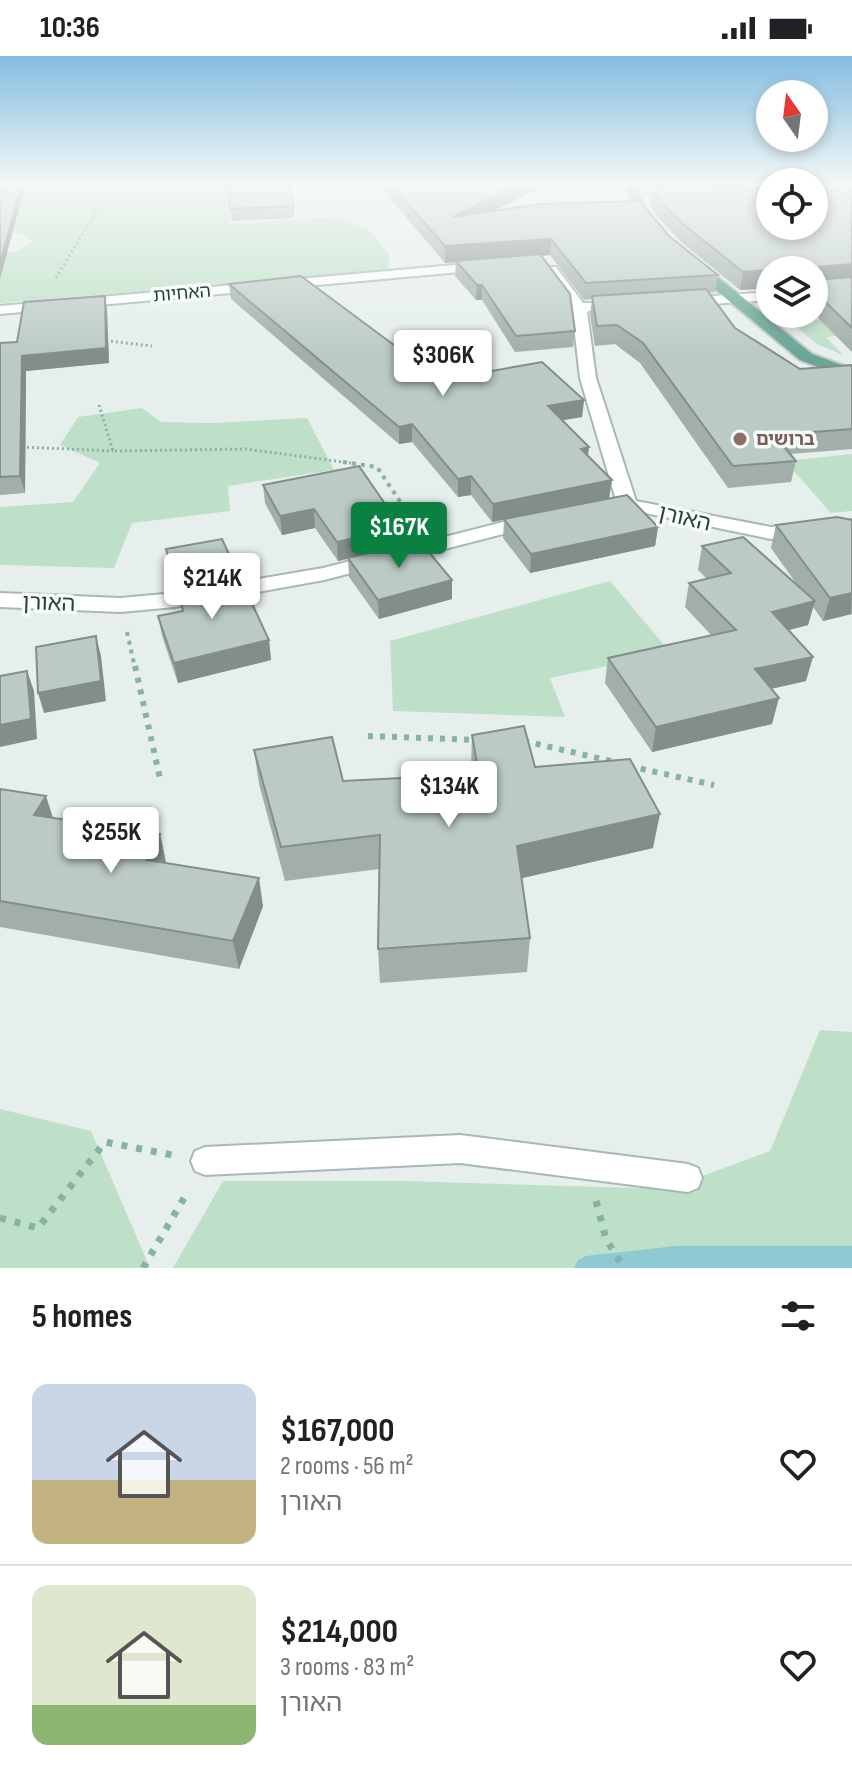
<!DOCTYPE html>
<html lang="en">
<head>
<meta charset="utf-8">
<style>
  :root { --surface:#fff; --page:#f2f2f2; --text:#202124; --muted:#757577; --line:#e0e0e0; --accent:#0b8043 }
  body { margin:0; font-family:"Sofia Sans Condensed","Noto Sans Hebrew",sans-serif; background:var(--page); color:var(--text); height:100vh; display:flex; flex-direction:column; font-size:30px; white-space:nowrap }
  * { box-sizing:border-box; margin:0 }
  p { font-size:26px; color:var(--muted) }
  .icon { flex:none; width:44px; height:44px; fill:none; stroke:currentColor; stroke-width:2; stroke-linecap:round; stroke-linejoin:round }
  .map { position:relative; height:1212px; overflow:hidden }
  .panel { display:flex; flex-direction:column; background:var(--surface); flex:1 }
  .panel>* { flex:none }
  .needle { width:52px; rotate:346deg }
  .tools { position:absolute; left:756px; top:24px; display:grid; gap:16px }
  .tools a { display:grid; place-items:center; width:72px; height:72px; border-radius:50%; background:var(--surface); box-shadow:0 4px 12px #0003; font-size:40px }
  .price { position:absolute; translate:-50% -68px; padding:0 18px; border-radius:8px; background:#fff; color:#222; font-size:26px; line-height:52px; filter:drop-shadow(0 2px 4px #0008) }
  .price::after { content:''; position:absolute; left:50%; top:48px; width:24px; height:18px; margin-left:-12px; background:inherit; clip-path:polygon(0 0,100% 0,50% 100%) }
  .price.active { background:var(--accent); color:#fff }
  ul { padding:0; list-style:none }
  li { display:flex; align-items:center; gap:24px; height:200px; padding:0 32px }
  li+li { border-top:2px solid var(--line) }
  li span { display:grid; place-items:center; flex:none; width:224px; height:160px; border-radius:16px; color:#555 }
  li>.icon { margin-inline-start:auto }
  span .icon { width:96px; height:96px; fill:#fffc; stroke-width:1 }
  li b { font-size:34px }
  h2 { display:flex; justify-content:space-between; align-items:center; height:96px; padding:0 32px; font-size:34px }
  .status { display:flex; justify-content:space-between; align-items:center; height:56px; padding:0 40px; background:var(--surface); direction:ltr }
  .status svg { height:22px; fill:currentColor }
  .map>svg:first-child { display:block }
  .green { fill:#bfe0c8 }
  .lines { fill:none; stroke-linecap:round; stroke-linejoin:round }
  .stream { fill:#8ec9d4; fill-rule:evenodd }
  .service-casing { stroke:#a8b8b2; stroke-width:4 }
  .minor-casing { stroke:#a8b8b2; stroke-width:4 }
  .primary-casing { stroke:#c2cac8; stroke-width:4 }
  .path-far3 { stroke:#86b3a5; stroke-width:3; stroke-dasharray:2 3; stroke-linecap:butt }
  .path-far2 { stroke:#86b3a5; stroke-width:4; stroke-dasharray:4 5; stroke-linecap:butt }
  .path-far1 { stroke:#86b3a5; stroke-width:6; stroke-dasharray:5 7; stroke-linecap:butt }
  .path { stroke:#86b3a5; stroke-width:7; stroke-dasharray:6 9; stroke-linecap:butt }
  .service { fill:#fff; fill-rule:evenodd }
  .minor { fill:#fff; fill-rule:evenodd }
  .primary { fill:#6aa596; fill-rule:evenodd }
  .wall { fill:#a1aea9 }
  .shaded-wall { fill:#838d89 }
  .building { fill:#bbcac4; stroke:#838d89; stroke-width:2 }
  .education-dot { fill:#8d6e63; stroke:#f7fbf9; stroke-width:3 }
  .labels { text-anchor:middle; stroke-width:7; stroke-linejoin:round; paint-order:stroke }
  .far-street-label { font-size:18px; fill:#24423a; stroke:#f7fbf9 }
  .far-education-label { font-size:18px; font-weight:bold; fill:#785e54; stroke:#f7fbf9; text-anchor:start }
  .street-label { font-size:22px; fill:#24423a; stroke:#f7fbf9 }
</style>
</head>
<body>
<div class="status"><b>10:36</b><svg viewBox="0 0 49 12"><path d="M0 12V9h3v3zM5 12V6h3v6zM10 12V3h3v9zM15 12V0h3v12zM26 1h20v11H26zM47 4h2v5h-2z"/></svg></div>
<div class="map">
<svg width="852" height="1212" viewBox="0 0 852 1212">
  <rect width="100%" height="100%" fill="#e6efeb"/>
  <g class="green">
    <polygon points="94,127 238,128 229,168 336,161 368,173 389,198 388,215 0,247 0,197 16,196 32,186 23,177 0,178 0,132"/>
    <polygon points="781,258 809,258 818,264 837,262 852,278 826,281 843,299 817,288"/>
    <polygon points="142,352 161,366 212,367 307,362 334,414 228,430 230,455 132,467 114,512 0,509 0,451 73,446 100,407 60,389 78,361"/>
    <polygon points="852,398 852,455 831,457 785,405"/>
    <polygon points="610,525 671,597 550,622 565,661 393,655 390,585"/>
    <polygon points="820,974 852,976 852,1212 173,1212 223,1125 405,1125 667,1133 770,1095"/>
    <polygon points="0,1053 91,1075 150,1212 0,1212"/>
  </g>
  <g class="lines">
    <polygon class="stream" points="676,1190 852,1190 852,1212 574,1212 578,1204 586,1200"/>
    <defs>
      <g id="service">
        <polygon points="633,131 676,133 680,136 676,139 630,136"/>
        <polygon points="460,1079 688,1108 698,1112 702,1122 698,1132 688,1136 460,1107 205,1119 195,1115 191,1105 195,1095 205,1091"/>
      </g>
      <g id="minor">
        <polygon points="488,206 493,207 493,213 0,258 0,250"/>
        <polygon points="546,211 556,211 583,247 594,247 601,251 587,256 596,322 636,445 771,471 852,464 852,476 771,483 645,457 599,455 596,451 599,447 616,444 580,322 572,252 544,214"/>
        <polygon points="770,236 770,244 683,250 676,246 683,242"/>
        <polygon points="535,458 545,464 542,468 324,524 175,551 121,556 0,551 0,537 121,542 175,537 323,512"/>
      </g>
      <g id="primary">
        <polygon points="625,127 637,127 645,152 659,171 657,174 649,174 633,152"/>
        <polygon points="687,204 697,204 812,298 852,313 852,324 800,304 687,210"/>
      </g>
    </defs>
    <use href="#service" class="service-casing"/>
    <use href="#minor" class="minor-casing"/>
    <use href="#primary" class="primary-casing"/>
    <g class="path-far3">
      <polyline points="56,222 113,127"/>
      <polyline points="101,284 152,290"/>
      <polyline points="99,349 113,395 246,393 358,408"/>
      <polyline points="22,391 113,395"/>
    </g>
    <g class="path-far2">
      <polyline points="343,406 377,411 413,465"/>
      <polyline points="127,576 135,612"/>
    </g>
    <g class="path-far1">
      <polyline points="135,610 161,727"/>
      <polyline points="368,680 478,684"/>
      <polyline points="524,685 615,706"/>
      <polyline points="629,710 714,729"/>
    </g>
    <g class="path">
      <polyline points="596,1145 606,1183 624,1212"/>
      <polyline points="0,1162 38,1172 105,1086 172,1099"/>
      <polyline points="143,1212 187,1137"/>
    </g>
    <use href="#service" class="service"/>
    <use href="#minor" class="minor"/>
    <use href="#primary" class="primary"/>
  </g>
  <g class="wall">
    <polygon points="377,127 548,127 494,155 669,180 718,219 715,236 709,237 735,272 800,313 852,309 852,393 790,398 796,405 791,426 728,432 640,307 615,288 595,290 590,259 592,243 584,244 550,199 541,200 575,275 573,291 515,296 482,244 476,244 455,220 456,206 445,207"/>
    <polygon points="722,127 770,127 770,170 852,127 852,296 814,258 814,214 770,214 770,232 740,234 681,186 656,159 650,148 652,132 721,131"/>
    <polygon points="294,150 294,162 232,165 230,153"/>
    <polygon points="229,228 441,324 584,344 582,361 562,364 588,400 612,424 609,442 658,471 655,490 530,517 503,482 504,464 492,466 471,439 458,441 412,386 399,388 231,243"/>
    <polygon points="105,240 107,254 109,307 26,315 25,437 0,439 0,287 17,286"/>
    <polygon points="263,429 401,489 452,543 379,563 349,521 348,503 338,505 315,472 282,479 265,447"/>
    <polygon points="852,464 852,558 823,565 813,551 808,569 789,574 806,625 771,633 772,668 652,696 605,627 608,602 712,580 685,551 689,527 707,523 698,514 702,490 798,530 771,492 776,469"/>
    <polygon points="166,493 235,523 269,584 271,604 178,627 162,580 158,560 182,555 178,534 187,532 176,534"/>
    <polygon points="472,679 535,711 653,792 522,822 530,882 527,916 380,927 378,893 379,813 285,825 259,728 254,694 343,725 472,719 471,712"/>
    <polygon points="0,733 53,762 160,778 166,807 263,850 239,913 0,871"/>
  </g>
  <g class="shaded-wall">
    <polygon points="22,127 26,127 0,223 0,208"/>
    <polygon points="520,127 548,127 453,176 453,161"/>
    <polygon points="551,183 550,199 445,207 445,190"/>
    <polygon points="852,208 852,225 814,229 818,211"/>
    <polygon points="770,214 770,232 740,234 743,216"/>
    <polygon points="477,229 482,229 482,244 476,244"/>
    <polygon points="105,240 107,254 109,307 26,315 25,437 20,420 22,300"/>
    <polygon points="584,344 582,361 546,367 548,350"/>
    <polygon points="412,368 412,386 399,388 399,371"/>
    <polygon points="589,391 587,409 581,393"/>
    <polygon points="471,420 471,439 458,441 458,423"/>
    <polygon points="612,424 609,442 492,466 493,448"/>
    <polygon points="314,453 315,472 282,479 280,460"/>
    <polygon points="401,471 401,489 338,505 337,486"/>
    <polygon points="658,471 655,490 530,517 531,498"/>
    <polygon points="232,505 235,524 176,534 172,515"/>
    <polygon points="452,524 452,543 379,563 378,544"/>
    <polygon points="852,537 851,558 823,565 830,542"/>
    <polygon points="815,545 808,569 765,580 772,556"/>
    <polygon points="96,580 101,600 106,645 44,657 38,637"/>
    <polygon points="269,584 271,604 178,627 174,607"/>
    <polygon points="813,601 806,625 748,638 755,613"/>
    <polygon points="27,615 34,635 37,683 0,691 0,669"/>
    <polygon points="779,642 772,668 652,696 656,671"/>
    <polygon points="46,740 55,768 34,759"/>
    <polygon points="660,758 653,792 514,824 517,790"/>
    <polygon points="160,778 166,807 154,833 147,804"/>
    <polygon points="259,822 263,850 239,913 233,885"/>
  </g>
  <g class="building">
    <polygon points="0,127 22,127 0,208"/>
    <polygon points="229,127 289,127 294,150 230,153"/>
    <polygon points="389,127 520,127 453,161 541,148 640,145 669,180 718,219 586,227 551,183 445,190"/>
    <polygon points="814,127 852,127 852,208 818,211 816,224 852,221 852,272 814,235 814,214 792,214 790,212 743,216 684,169 658,143 652,132 685,128 770,135 770,170 814,170"/>
    <polygon points="540,198 570,238 575,275 516,280 482,229 477,229 456,205"/>
    <polygon points="301,220 441,324 542,306 584,344 548,350 589,391 581,393 612,424 493,448 471,420 458,423 412,368 399,371 229,228"/>
    <polygon points="706,233 735,272 800,313 852,309 852,373 774,379 796,405 733,410 643,287 617,269 597,270 592,240"/>
    <polygon points="105,240 106,292 22,300 20,420 0,421 0,287 17,286 24,246"/>
    <polygon points="359,410 401,471 337,486 314,453 280,460 263,429"/>
    <polygon points="627,439 658,471 531,498 504,463"/>
    <polygon points="837,461 852,464 852,537 830,542 776,469"/>
    <polygon points="743,481 815,545 772,556 813,601 755,613 779,642 656,671 608,602 736,574 689,527 731,517 702,490"/>
    <polygon points="222,483 232,505 172,515 166,493"/>
    <polygon points="412,486 416,492 424,490 452,524 378,544 348,502"/>
    <polygon points="240,522 269,584 174,607 158,560 183,555 178,534"/>
    <polygon points="96,580 101,625 38,637 36,591"/>
    <polygon points="27,615 31,663 0,669 0,620"/>
    <polygon points="524,670 535,711 630,703 660,758 517,790 530,882 378,893 380,779 281,791 254,694 332,681 343,725 479,718 472,679"/>
    <polygon points="0,733 46,740 34,759 160,778 147,804 259,822 233,885 0,845"/>
  </g>
  <linearGradient id="sky" x2="0" y2="1"><stop stop-color="#84bce0"/><stop offset="0.43" stop-color="#f4f8f6"/><stop offset="1" stop-color="#f4f8f6" stop-opacity="0"/></linearGradient>
  <rect width="852" height="297" fill="url(#sky)"/>
  <circle class="education-dot" cx="740" cy="383" r="8"/>
  <g class="labels">
    <g class="far-street-label">
      <text transform="translate(182 237) rotate(-5)" y="6">האחיות</text>
    </g>
    <g class="far-education-label">
      <text x="756" y="389">ברושים</text>
    </g>
    <g class="street-label">
      <text transform="translate(685 461) rotate(13)" y="8">האורן</text>
      <text transform="translate(49 546) rotate(2)" y="8">האורן</text>
    </g>
  </g>
</svg>
<div class="tools">
<a><svg class="needle" viewBox="-14 -14 28 28"><path d="M0-13l5 13h-10z" fill="#e53935"/><path d="M0 13l5-13h-10z" fill="#757577"/></svg></a>
<a><svg class="icon" aria-label="locate" viewBox="0 0 24 24"><circle cx="12" cy="12" r="6"/><path d="M12 2v4M12 18v4M2 12h4M18 12h4"/></svg></a>
<a><svg class="icon" aria-label="layers" viewBox="0 0 24 24"><path d="M12 4l9 5-9 5-9-5zM3 14l9 5 9-5"/></svg></a>
</div>
<b class="price" style="left:443px;top:342px">$306K</b>
<b class="price active" style="left:399px;top:514px">$167K</b>
<b class="price" style="left:212px;top:565px">$214K</b>
<b class="price" style="left:449px;top:773px">$134K</b>
<b class="price" style="left:111px;top:819px">$255K</b>
</div>
<section class="panel">
<h2>5 homes<svg class="icon" aria-label="filters" viewBox="0 0 24 24"><path d="M4 7h16M4 17h16"/><circle cx="9" cy="7" r="2"/><circle cx="15" cy="17" r="2"/></svg></h2>
<ul>
<li><span style="background:linear-gradient(#c9d6e8 60%,#c2b280 0)"><svg class="icon" aria-label="home" viewBox="0 0 24 24"><path d="M3 11l9-7 9 7M6 9v11h12V9"/></svg></span><div><b>$167,000</b><p>2 rooms · 56 m²</p><p>האורן</p></div><svg class="icon" aria-label="heart" viewBox="0 0 24 24"><path d="M12 20l-8-8c-3-5 5-10 8-4 3-6 11-1 8 4z"/></svg></li>
<li><span style="background:linear-gradient(#dfe7d0 75%,#8fb573 0)"><svg class="icon" aria-label="home" viewBox="0 0 24 24"><path d="M3 11l9-7 9 7M6 9v11h12V9"/></svg></span><div><b>$214,000</b><p>3 rooms · 83 m²</p><p>האורן</p></div><svg class="icon" aria-label="heart" viewBox="0 0 24 24"><path d="M12 20l-8-8c-3-5 5-10 8-4 3-6 11-1 8 4z"/></svg></li>
</ul>
</section>
</body>
</html>
